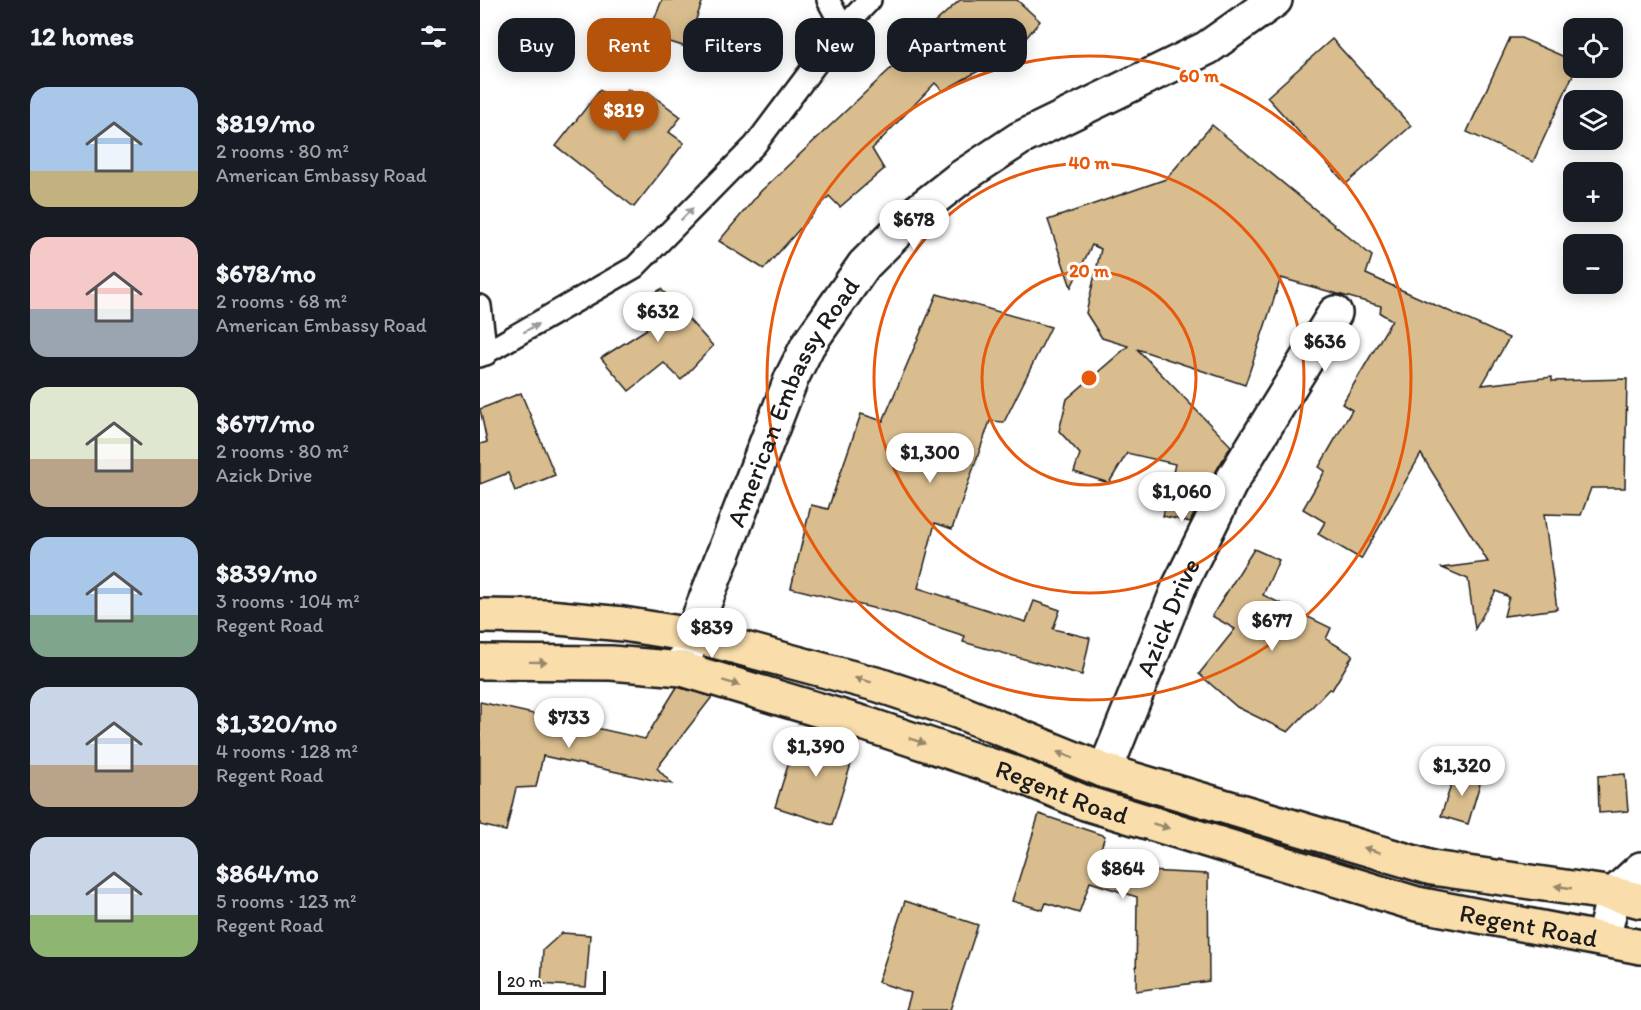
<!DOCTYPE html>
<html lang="en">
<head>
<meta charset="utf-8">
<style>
  :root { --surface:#171b24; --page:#242831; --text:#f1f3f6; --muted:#9ea1a6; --accent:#b45309 }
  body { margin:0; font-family:Itim,sans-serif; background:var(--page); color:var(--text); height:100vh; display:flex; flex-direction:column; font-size:22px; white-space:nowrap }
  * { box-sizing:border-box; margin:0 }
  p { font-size:20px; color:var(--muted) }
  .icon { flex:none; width:33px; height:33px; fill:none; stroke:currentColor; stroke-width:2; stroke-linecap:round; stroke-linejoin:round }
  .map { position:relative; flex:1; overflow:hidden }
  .side { display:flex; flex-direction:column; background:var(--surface); width:480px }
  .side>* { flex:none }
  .hud { position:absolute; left:18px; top:18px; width:570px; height:54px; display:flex; gap:12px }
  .buttons { position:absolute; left:1083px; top:18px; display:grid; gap:12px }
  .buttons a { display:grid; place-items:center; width:60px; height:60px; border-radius:12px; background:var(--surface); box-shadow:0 3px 15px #0003; font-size:30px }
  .scale { position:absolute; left:18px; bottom:15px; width:108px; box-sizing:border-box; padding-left:6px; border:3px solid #1c1c1c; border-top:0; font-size:16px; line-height:21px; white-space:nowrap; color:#1c1c1c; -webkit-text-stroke:4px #fff; paint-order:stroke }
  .price { position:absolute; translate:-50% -51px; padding:0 14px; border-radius:21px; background:#fff; color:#222; font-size:20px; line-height:39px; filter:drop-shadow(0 2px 3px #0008) }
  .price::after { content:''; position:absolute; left:50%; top:36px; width:18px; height:14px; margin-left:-9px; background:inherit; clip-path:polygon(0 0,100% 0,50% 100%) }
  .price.current { background:var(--accent); color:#fff }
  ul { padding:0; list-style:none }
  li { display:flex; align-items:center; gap:18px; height:150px; padding:0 30px }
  li span { display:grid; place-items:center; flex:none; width:168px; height:120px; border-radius:18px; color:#555 }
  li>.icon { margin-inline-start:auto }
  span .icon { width:72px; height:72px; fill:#fffc; stroke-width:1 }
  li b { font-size:26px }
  h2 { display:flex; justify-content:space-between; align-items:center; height:72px; padding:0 30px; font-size:26px }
  .tag { padding:0 21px; border-radius:18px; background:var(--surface); box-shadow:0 3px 15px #0003; font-size:21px; line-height:54px }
  .tag.current { background:var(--accent); color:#fff }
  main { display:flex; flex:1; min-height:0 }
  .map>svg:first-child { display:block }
  .building { fill:#d9bd8e; stroke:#1c1c1c; stroke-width:1.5 }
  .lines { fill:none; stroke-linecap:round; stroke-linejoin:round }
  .service-casing { stroke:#1c1c1c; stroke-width:26 }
  .minor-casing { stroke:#1c1c1c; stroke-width:38 }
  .tertiary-casing { stroke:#1c1c1c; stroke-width:38 }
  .primary-casing { stroke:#1c1c1c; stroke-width:38 }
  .service { stroke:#fff; stroke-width:21 }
  .minor { stroke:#fff; stroke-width:33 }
  .tertiary { stroke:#fff; stroke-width:33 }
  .primary { stroke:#f9ddab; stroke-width:33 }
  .oneway { fill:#999 }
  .oneway2 { fill:#96866b }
  .ring { fill:none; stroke:#e8590c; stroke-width:3 }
  .labels { text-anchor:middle; stroke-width:6; stroke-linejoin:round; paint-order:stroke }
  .street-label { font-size:26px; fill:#1c1c1c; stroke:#fff }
  .centre { fill:#e8590c; stroke:#fff; stroke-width:3 }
  .ring-label { font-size:18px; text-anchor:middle; font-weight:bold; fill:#e8590c; stroke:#fff; stroke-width:6; stroke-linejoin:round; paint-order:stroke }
</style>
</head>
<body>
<main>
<section class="side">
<h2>12 homes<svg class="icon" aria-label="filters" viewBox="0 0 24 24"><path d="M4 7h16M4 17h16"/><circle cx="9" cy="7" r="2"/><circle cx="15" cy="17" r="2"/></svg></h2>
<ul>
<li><span style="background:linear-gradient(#a9c7e8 70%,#c2b280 0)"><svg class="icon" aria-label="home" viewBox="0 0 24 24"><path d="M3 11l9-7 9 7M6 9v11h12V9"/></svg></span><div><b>$819/mo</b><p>2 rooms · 80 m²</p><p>American Embassy Road</p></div></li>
<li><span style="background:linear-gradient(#f6c9c9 60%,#9aa5b1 0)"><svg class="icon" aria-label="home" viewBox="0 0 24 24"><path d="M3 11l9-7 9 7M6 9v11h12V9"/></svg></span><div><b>$678/mo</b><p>2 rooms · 68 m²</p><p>American Embassy Road</p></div></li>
<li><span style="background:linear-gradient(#dfe7d0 60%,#b9a48a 0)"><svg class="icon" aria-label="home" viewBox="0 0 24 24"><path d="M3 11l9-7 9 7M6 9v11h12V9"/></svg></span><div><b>$677/mo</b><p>2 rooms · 80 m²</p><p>Azick Drive</p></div></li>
<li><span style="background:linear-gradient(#a9c7e8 65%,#7fa58c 0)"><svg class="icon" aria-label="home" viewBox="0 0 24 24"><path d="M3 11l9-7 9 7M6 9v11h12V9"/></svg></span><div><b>$839/mo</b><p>3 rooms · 104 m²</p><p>Regent Road</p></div></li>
<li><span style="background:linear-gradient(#c9d6e8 65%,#b9a48a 0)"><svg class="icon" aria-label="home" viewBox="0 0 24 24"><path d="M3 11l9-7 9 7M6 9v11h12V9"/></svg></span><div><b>$1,320/mo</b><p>4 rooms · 128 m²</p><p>Regent Road</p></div></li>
<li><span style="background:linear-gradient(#c9d6e8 65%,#8fb573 0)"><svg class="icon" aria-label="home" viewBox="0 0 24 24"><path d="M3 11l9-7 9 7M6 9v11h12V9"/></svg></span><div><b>$864/mo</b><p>5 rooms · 123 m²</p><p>Regent Road</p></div></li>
</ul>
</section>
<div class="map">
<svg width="1161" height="1010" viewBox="0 0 1161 1010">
  <rect width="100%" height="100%" fill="#fff"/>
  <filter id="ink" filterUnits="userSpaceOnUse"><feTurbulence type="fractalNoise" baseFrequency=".0167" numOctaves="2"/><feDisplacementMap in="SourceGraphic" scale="12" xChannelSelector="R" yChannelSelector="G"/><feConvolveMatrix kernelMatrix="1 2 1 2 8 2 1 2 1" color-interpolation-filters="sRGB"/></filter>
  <g filter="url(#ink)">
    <g class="building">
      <polygon points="182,0 223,0 206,47 168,35"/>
      <polygon points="480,0 537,0 560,21 521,68 516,61 463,91 455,83 392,149 404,169 360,207 349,196 284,269 239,241 281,191 425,55 422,52"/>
      <polygon points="1030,38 1041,38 1094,61 1094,68 1096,68 1053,162 987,132"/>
      <polygon points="852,39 931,126 866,184 787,97"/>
      <polygon points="148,89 162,99 168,92 201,117 189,132 204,143 154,207 76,146 120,90 137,103"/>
      <polygon points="732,125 892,256 886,274 1029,338 1002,385 1072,377 1072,381 1147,379 1145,488 1111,488 1101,515 1064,514 1077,609 1024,616 1029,597 1016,591 995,629 988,579 962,568 1008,562 941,454 881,559 838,534 845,522 823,509 845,471 839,467 872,410 862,404 912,320 900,313 901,306 801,278 765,385 657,349 751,446 733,476 710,522 683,516 695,464 647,453 629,483 594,472 600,454 579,431 587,399 648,346 622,338 606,313 621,249 612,245 591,287 568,220 686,179"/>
      <polygon points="181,289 233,346 201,380 184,363 149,391 121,358 167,329 149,310"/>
      <polygon points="457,294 571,327 524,422 510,421 472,529 455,523 438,588 546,622 554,601 580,610 573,629 610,638 602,675 483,642 485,636 417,614 311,588 331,505 348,509 381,414 403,421"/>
      <polygon points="41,393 75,475 35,491 28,473 0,484 0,444 7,442 0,409"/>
      <polygon points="774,549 799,560 783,595 851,628 846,639 873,655 852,690 849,689 808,732 757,707 719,674 755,629 732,616"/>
      <polygon points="197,687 232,697 177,768 192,784 63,756 56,787 36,788 26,831 0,825 0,702 165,739"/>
      <polygon points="319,730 376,748 352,825 295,807"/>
      <polygon points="976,770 1002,777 988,824 961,816"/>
      <polygon points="1145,774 1148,811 1119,813 1118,776"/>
      <polygon points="559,814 625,836 620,851 649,861 646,870 728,874 729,981 656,991 657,897 610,882 599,913 566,903 563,910 532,901"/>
      <polygon points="425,901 498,925 470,1010 426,1010 431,993 398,982"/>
      <polygon points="82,933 110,935 106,987 61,984 63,950"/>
    </g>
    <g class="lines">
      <defs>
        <g id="service">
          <polyline points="363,28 390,0"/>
          <polyline points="0,306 6,354"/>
          <polyline points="0,356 155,267 275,145 363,28 348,0"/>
        </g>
        <g id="minor">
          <path id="s1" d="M625,771L699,587L750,484L855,313"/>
          <polyline points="1123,939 1134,894 1161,869"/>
        </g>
        <g id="tertiary">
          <path id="s2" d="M202,669L212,635L312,377L328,345L384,265L438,211L480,178L539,139L727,48L795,0"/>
        </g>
        <g id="primary">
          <polyline points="0,616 68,617 143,624 212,635 399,685 477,711 625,771 952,868 1134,894 1161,901"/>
          <path id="s3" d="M0,662L131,663L202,669L386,724L536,774L605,803L937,904L1161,947"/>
        </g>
      </defs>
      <use href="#service" class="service-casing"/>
      <use href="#minor" class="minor-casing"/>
      <use href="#tertiary" class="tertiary-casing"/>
      <use href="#primary" class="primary-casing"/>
      <use href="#service" class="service"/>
      <use href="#minor" class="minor"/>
      <use href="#tertiary" class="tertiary"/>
      <use href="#primary" class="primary"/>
    </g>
    <defs><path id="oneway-solid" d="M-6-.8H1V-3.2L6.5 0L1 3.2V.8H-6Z" transform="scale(1.5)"/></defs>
    <g class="oneway">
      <use href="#oneway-solid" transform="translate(207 214) rotate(-45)"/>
      <use href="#oneway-solid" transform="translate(51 328) rotate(-30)"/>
    </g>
    <g class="oneway2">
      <use href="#oneway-solid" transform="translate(58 662) rotate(1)"/>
      <use href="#oneway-solid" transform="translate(383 680) rotate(-165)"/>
      <use href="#oneway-solid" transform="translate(251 683) rotate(17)"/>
      <use href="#oneway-solid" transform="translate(437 741) rotate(19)"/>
      <use href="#oneway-solid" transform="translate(585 755) rotate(-159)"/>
      <use href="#oneway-solid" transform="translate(681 826) rotate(17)"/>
      <use href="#oneway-solid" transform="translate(892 850) rotate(-163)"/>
      <use href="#oneway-solid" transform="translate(1083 887) rotate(-172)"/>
    </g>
  </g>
  <g class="ring">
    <circle cx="609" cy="378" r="107"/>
    <circle cx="609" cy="378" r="215"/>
    <circle cx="609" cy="378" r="322"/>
  </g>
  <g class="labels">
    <g class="street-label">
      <text dy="9" stroke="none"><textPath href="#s2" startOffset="290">American Embassy Road</textPath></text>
      <text dy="9" stroke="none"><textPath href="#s1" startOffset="166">Azick Drive</textPath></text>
      <text dy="9" stroke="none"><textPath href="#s3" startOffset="602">Regent Road</textPath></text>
      <text dy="9" stroke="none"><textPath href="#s3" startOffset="1088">Regent Road</textPath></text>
    </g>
  </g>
  <circle cx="609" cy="378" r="9" class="centre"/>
  <g class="ring-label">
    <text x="719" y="82">60 m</text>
    <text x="609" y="169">40 m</text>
    <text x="609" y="277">20 m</text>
  </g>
</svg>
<div class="buttons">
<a><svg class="icon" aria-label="locate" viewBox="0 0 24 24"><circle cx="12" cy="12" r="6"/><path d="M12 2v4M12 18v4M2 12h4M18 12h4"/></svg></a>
<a><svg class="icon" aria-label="layers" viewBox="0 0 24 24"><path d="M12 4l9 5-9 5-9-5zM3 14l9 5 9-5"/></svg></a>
<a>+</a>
<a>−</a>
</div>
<div class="scale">20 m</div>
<b class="price current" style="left:144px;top:142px">$819</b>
<b class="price" style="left:434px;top:251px">$678</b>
<b class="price" style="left:178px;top:343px">$632</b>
<b class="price" style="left:845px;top:373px">$636</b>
<b class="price" style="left:450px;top:484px">$1,300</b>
<b class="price" style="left:702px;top:523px">$1,060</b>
<b class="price" style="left:792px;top:652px">$677</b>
<b class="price" style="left:232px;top:659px">$839</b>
<b class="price" style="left:89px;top:749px">$733</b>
<b class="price" style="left:336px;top:778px">$1,390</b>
<b class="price" style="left:982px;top:797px">$1,320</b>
<b class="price" style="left:643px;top:900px">$864</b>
<div class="hud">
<a class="tag">Buy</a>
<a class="tag current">Rent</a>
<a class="tag">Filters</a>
<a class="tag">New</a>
<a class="tag">Apartment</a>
</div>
</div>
</main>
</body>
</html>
